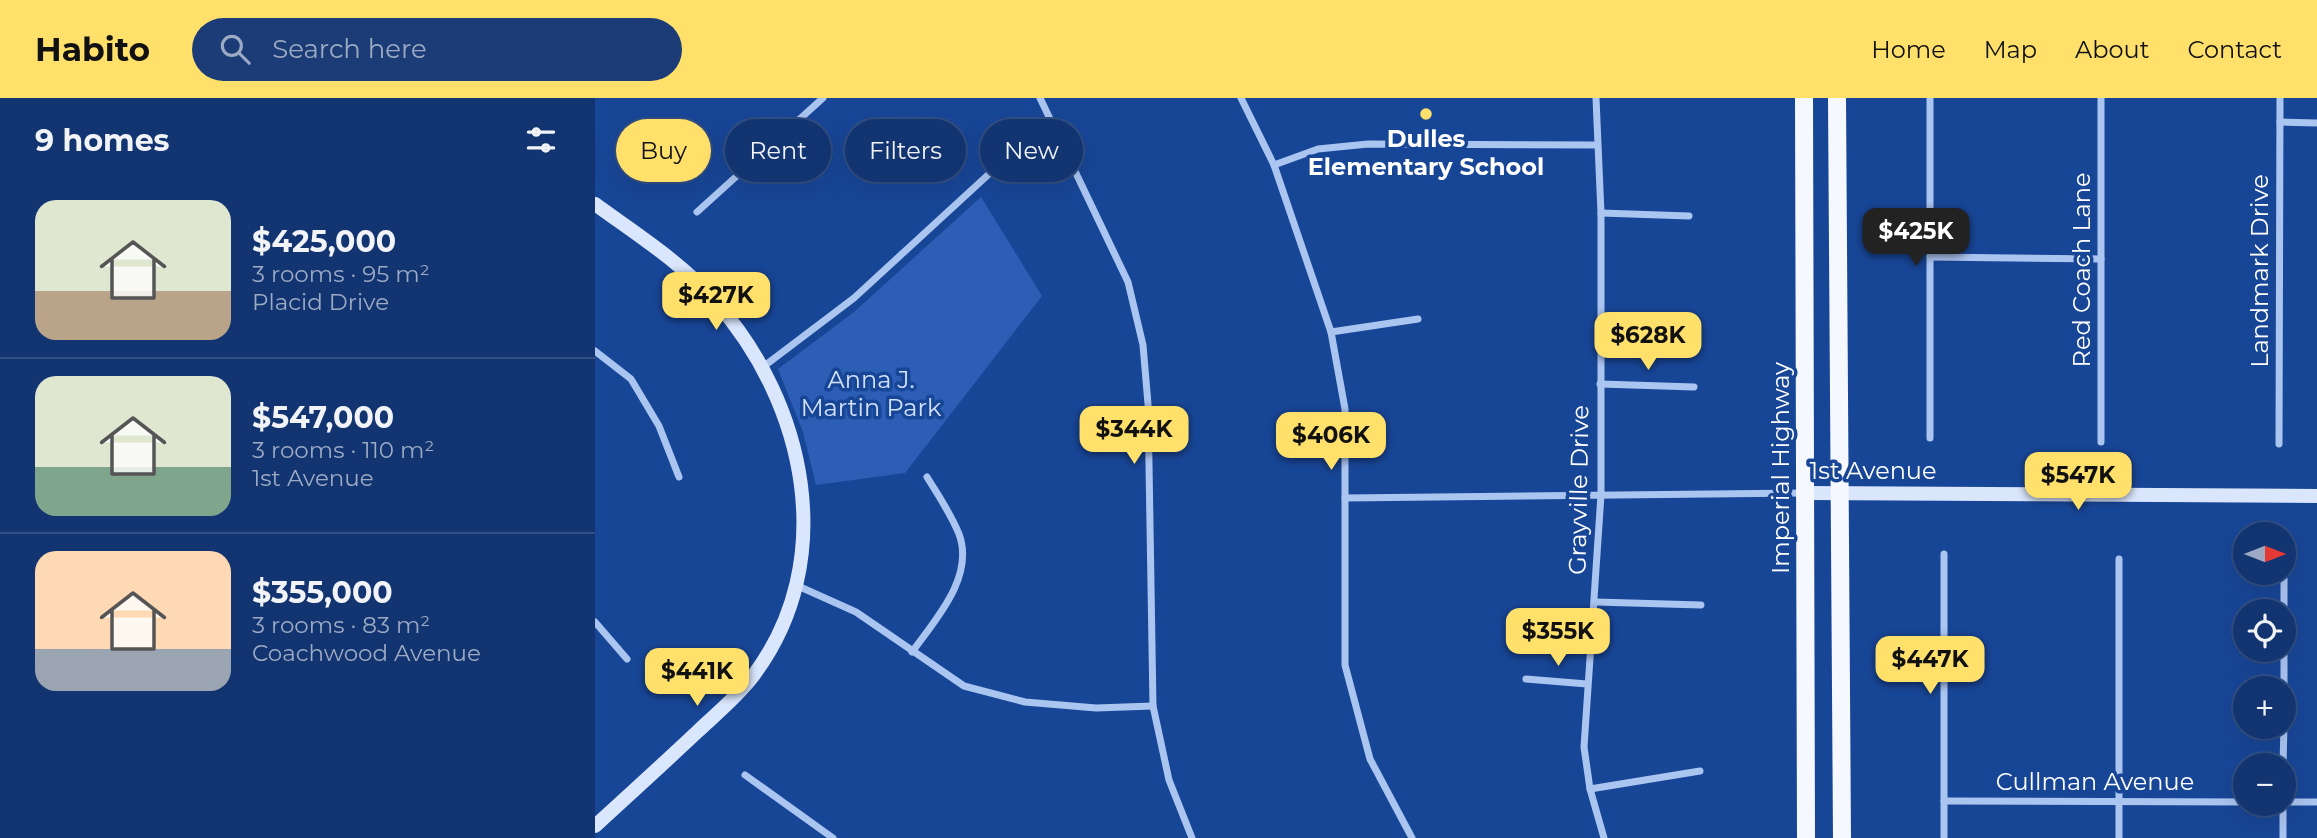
<!DOCTYPE html>
<html lang="en">
<head>
<meta charset="utf-8">
<style>
  :root { --surface:#123471; --page:#1b3c76; --text:#f1f3f6; --muted:#9caac3; --line:#314f84; --accent:#ffe06b }
  body { margin:0; font-family:Montserrat,sans-serif; background:var(--page); color:var(--text); height:100vh; display:flex; flex-direction:column; font-size:26px; white-space:nowrap }
  * { box-sizing:border-box; margin:0 }
  p { font-size:23px; color:var(--muted) }
  .icon { flex:none; width:38px; height:38px; fill:none; stroke:currentColor; stroke-width:2; stroke-linecap:round; stroke-linejoin:round }
  .map { position:relative; flex:1; overflow:hidden }
  .panel { display:flex; flex-direction:column; background:var(--surface); width:595px }
  .panel>* { flex:none }
  .hud { position:absolute; left:21px; top:21px; width:665px; height:63px; display:flex; gap:14px }
  .needle { width:46px; rotate:90deg }
  .fabs { position:absolute; left:1638px; top:424px; display:grid; gap:14px }
  .fabs a { display:grid; place-items:center; width:63px; height:63px; border-radius:50%; background:var(--surface); box-shadow:0 7px 28px #0002,0 0 0 2px var(--line); font-size:35px }
  .price { position:absolute; translate:-50% -60px; padding:0 16px; border-radius:14px; background:var(--accent); color:#111; font-size:23px; line-height:46px; filter:drop-shadow(0 2px 4px #0008) }
  .price::after { content:''; position:absolute; left:50%; top:42px; width:21px; height:16px; margin-left:-10px; background:inherit; clip-path:polygon(0 0,100% 0,50% 100%) }
  .price.active { background:#222; color:#fff }
  ul { padding:0; list-style:none }
  li { display:flex; align-items:center; gap:21px; height:175px; padding:0 35px }
  li+li { border-top:2px solid var(--line) }
  li span { display:grid; place-items:center; flex:none; width:196px; height:140px; border-radius:21px; color:#555 }
  li>.icon { margin-inline-start:auto }
  span .icon { width:84px; height:84px; fill:#fffc; stroke-width:1 }
  li b { font-size:30px }
  h2 { display:flex; justify-content:space-between; align-items:center; height:84px; padding:0 35px; font-size:30px }
  .chip { padding:0 24px; border-radius:32px; background:var(--surface); box-shadow:0 7px 28px #0002,0 0 0 2px var(--line); font-size:24px; line-height:63px }
  .chip.active { background:var(--accent); color:#111 }
  header { display:flex; align-items:center; gap:42px; box-sizing:border-box; height:98px; padding:0 35px; background:var(--accent); color:#111 }
  header strong { font-size:33px }
  nav { display:flex; gap:38px; margin-inline-start:auto; font-size:24px }
  .search { width:490px; height:63px; background:var(--page); display:flex; align-items:center; gap:18px; box-sizing:border-box; padding:0 24px; border-radius:38px; color:var(--muted); font-size:26px }
  main { display:flex; flex:1; min-height:0 }
  .map>svg:first-child { display:block }
  .green { fill:#2c5eb6 }
  .lines { fill:none; stroke-linecap:round; stroke-linejoin:round }
  .street { stroke:#abc5f1; stroke-width:7 }
  .secondary { stroke:#dae6fc; stroke-width:14 }
  .primary { stroke:#f5f8ff; stroke-width:18 }
  .poi-dot { fill:#ffe06b; stroke:#184697; stroke-width:2.5 }
  .labels { text-anchor:middle; stroke-width:7; stroke-linejoin:round; paint-order:stroke }
  .poi-label { font-size:24px; font-weight:bold; fill:#fff; stroke:#184697 }
  .street-label { font-size:24px; fill:#fff; stroke:#184697 }
  .park-label { font-size:24px; fill:#d3e2fc; stroke:#184697 }
</style>
</head>
<body>
<header>
<strong>Habito</strong>
<div class="search"><svg class="icon" aria-label="search" viewBox="0 0 24 24"><circle cx="10" cy="10" r="6"/><path d="M15 15l6 6"/></svg>Search here</div>
<nav><a>Home</a><a>Map</a><a>About</a><a>Contact</a></nav>
</header>
<main>
<section class="panel">
<h2>9 homes<svg class="icon" aria-label="filters" viewBox="0 0 24 24"><path d="M4 7h16M4 17h16"/><circle cx="9" cy="7" r="2"/><circle cx="15" cy="17" r="2"/></svg></h2>
<ul>
<li><span style="background:linear-gradient(#dfe7d0 65%,#b9a48a 0)"><svg class="icon" aria-label="home" viewBox="0 0 24 24"><path d="M3 11l9-7 9 7M6 9v11h12V9"/></svg></span><div><b>$425,000</b><p>3 rooms · 95 m²</p><p>Placid Drive</p></div></li>
<li><span style="background:linear-gradient(#dfe7d0 65%,#7fa58c 0)"><svg class="icon" aria-label="home" viewBox="0 0 24 24"><path d="M3 11l9-7 9 7M6 9v11h12V9"/></svg></span><div><b>$547,000</b><p>3 rooms · 110 m²</p><p>1st Avenue</p></div></li>
<li><span style="background:linear-gradient(#ffd9b3 70%,#9aa5b1 0)"><svg class="icon" aria-label="home" viewBox="0 0 24 24"><path d="M3 11l9-7 9 7M6 9v11h12V9"/></svg></span><div><b>$355,000</b><p>3 rooms · 83 m²</p><p>Coachwood Avenue</p></div></li>
</ul>
</section>
<div class="map">
<svg width="1722" height="740" viewBox="0 0 1722 740">
  <rect width="100%" height="100%" fill="#184697"/>
  <polygon class="green" points="386,99 447,198 310,375 221,387 208,334 183,271 259,214"/>
  <g class="lines">
    <g class="street">
      <polyline points="445,0 533,184 548,247 553,306 558,608 574,682 597,740"/>
      <polyline points="646,0 679,67 736,234 750,311 750,567 775,661 817,740"/>
      <polyline points="1001,0 1006,115 1006,397 989,649 995,691 1009,740"/>
      <polyline points="1685,24 1722,25"/>
      <polyline points="679,67 723,51 773,46 1002,47"/>
      <polyline points="102,114 228,0"/>
      <polyline points="1006,115 1094,118"/>
      <polyline points="1335,159 1506,161"/>
      <polyline points="736,234 823,221"/>
      <polyline points="0,253 36,281 64,328 84,379"/>
      <polyline points="168,269 259,200 394,76 463,36"/>
      <polyline points="1005,286 1099,289"/>
      <polyline points="1335,340 1335,0"/>
      <polyline points="1506,344 1506,0"/>
      <polyline points="1684,346 1685,0"/>
      <polyline points="750,400 1211,395"/>
      <polyline points="203,488 261,514 369,588 430,604 501,610 558,608"/>
      <polyline points="1001,504 1106,507"/>
      <polyline points="1689,516 1689,456"/>
      <polyline points="0,524 32,561"/>
      <path d="M317,554C340,522 380,479 364,436C356,416 343,397 332,379"/>
      <polyline points="931,581 992,586"/>
      <polyline points="1689,590 1689,551"/>
      <polyline points="1688,667 1689,628"/>
      <polyline points="150,677 238,740"/>
      <polyline points="995,691 1105,673"/>
      <polyline points="1349,703 1650,704"/>
      <polyline points="1689,704 1722,704"/>
      <polyline points="1349,740 1349,456"/>
      <polyline points="1524,740 1524,461"/>
      <polyline points="1688,740 1688,705"/>
    </g>
    <g class="secondary">
      <path d="M0,106C41,136 86,164 120,203C211,305 245,463 158,578C142,599 121,616 102,634C68,666 34,697 0,728"/>
      <polyline points="1212,395 1722,398"/>
    </g>
    <g class="primary">
      <polyline points="1209,0 1211,740"/>
      <polyline points="1242,0 1247,740"/>
    </g>
  </g>
  <circle class="poi-dot" cx="831" cy="16" r="7"/>
  <g class="labels">
    <g class="poi-label">
      <text x="831" y="49">Dulles<tspan x="831" dy="28">Elementary School</tspan></text>
    </g>
    <g class="street-label">
      <text transform="translate(1487 172) rotate(-90)" y="8">Red Coach Lane</text>
      <text transform="translate(1665 173) rotate(-90)" y="8">Landmark Drive</text>
      <text transform="translate(1186 370) rotate(-90)" y="8">Imperial Highway</text>
      <text x="1278" y="381">1st Avenue</text>
      <text transform="translate(984 392) rotate(-89)" y="8">Grayville Drive</text>
      <text x="1500" y="692">Cullman Avenue</text>
    </g>
    <g class="park-label">
      <text x="276" y="290">Anna J.<tspan x="276" dy="28">Martin Park</tspan></text>
    </g>
  </g>
</svg>
<div class="fabs">
<a><svg class="needle" viewBox="-14 -14 28 28"><path d="M0-13l5 13h-10z" fill="#e53935"/><path d="M0 13l5-13h-10z" fill="#9caac3"/></svg></a>
<a><svg class="icon" aria-label="locate" viewBox="0 0 24 24"><circle cx="12" cy="12" r="6"/><path d="M12 2v4M12 18v4M2 12h4M18 12h4"/></svg></a>
<a>+</a>
<a>−</a>
</div>
<b class="price active" style="left:1321px;top:170px">$425K</b>
<b class="price" style="left:121px;top:234px">$427K</b>
<b class="price" style="left:1053px;top:274px">$628K</b>
<b class="price" style="left:539px;top:368px">$344K</b>
<b class="price" style="left:736px;top:374px">$406K</b>
<b class="price" style="left:1483px;top:414px">$547K</b>
<b class="price" style="left:963px;top:570px">$355K</b>
<b class="price" style="left:1335px;top:598px">$447K</b>
<b class="price" style="left:102px;top:610px">$441K</b>
<div class="hud">
<a class="chip active">Buy</a>
<a class="chip">Rent</a>
<a class="chip">Filters</a>
<a class="chip">New</a>
</div>
</div>
</main>
</body>
</html>
